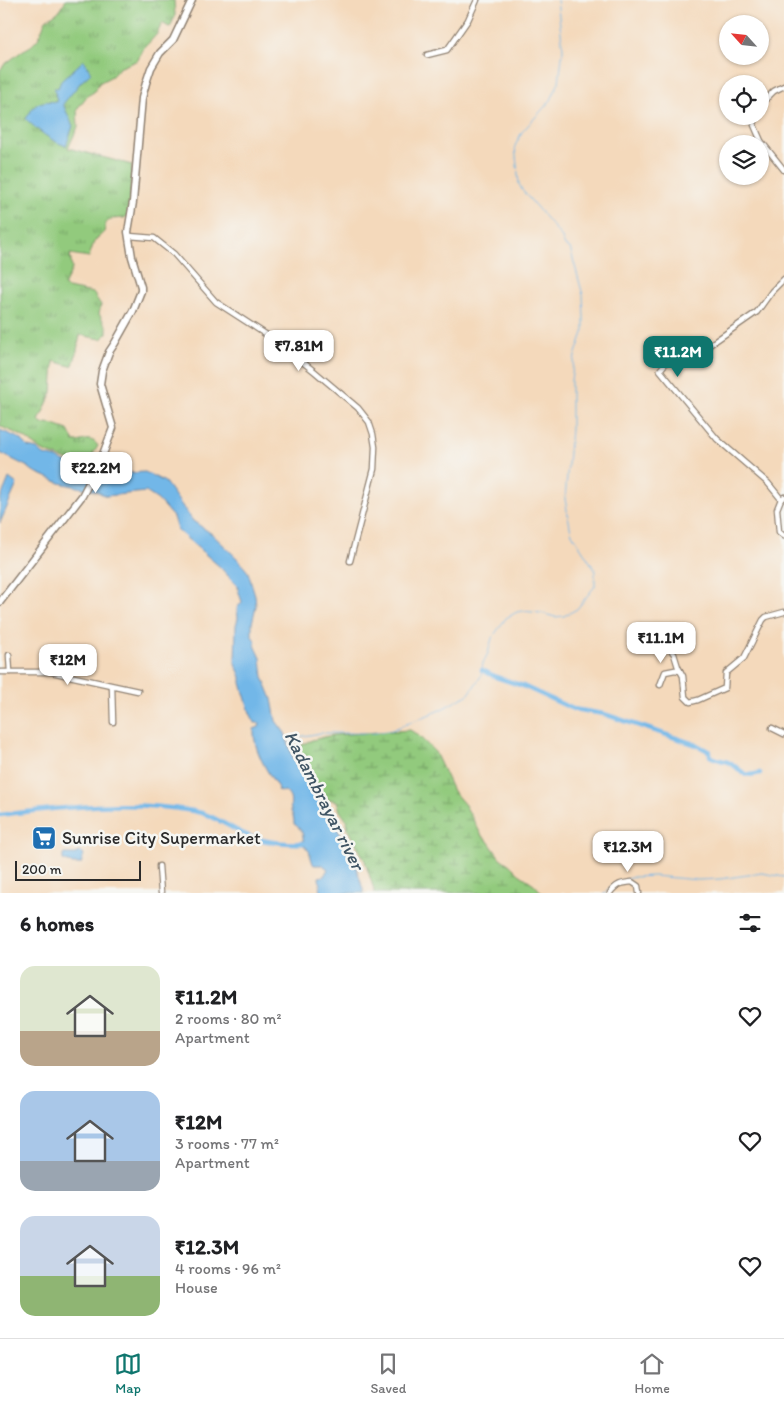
<!DOCTYPE html>
<html lang="en">
<head>
<meta charset="utf-8">
<style>
  :root { --surface:#fff; --page:#f6f6f6; --text:#202124; --muted:#757577; --line:#e0e0e0; --accent:#0f766e }
  body { margin:0; font-family:Itim,sans-serif; background:var(--page); color:var(--text); height:100vh; display:flex; flex-direction:column; font-size:19px; white-space:nowrap }
  * { box-sizing:border-box; margin:0 }
  p { font-size:16px; color:var(--muted) }
  .icon { flex:none; width:28px; height:28px; fill:none; stroke:currentColor; stroke-width:2; stroke-linecap:round; stroke-linejoin:round }
  .map { position:relative; height:893px; overflow:hidden }
  .panel { display:flex; flex-direction:column; background:var(--surface); flex:1 }
  .panel>* { flex:none }
  .needle { width:32px; rotate:297deg }
  .fabs { position:absolute; left:719px; top:15px; display:grid; gap:10px }
  .fabs a { display:grid; place-items:center; width:50px; height:50px; border-radius:50%; background:var(--surface); box-shadow:0 1px 4px #0004; font-size:25px }
  .scale { position:absolute; left:15px; bottom:12px; width:126px; box-sizing:border-box; padding-left:5px; border:2px solid #2b2b2b; border-top:0; font-size:14px; line-height:18px; white-space:nowrap; color:#2b2b2b; -webkit-text-stroke:4px #f6f6f2; paint-order:stroke }
  .price { position:absolute; translate:-50% -42px; padding:0 11px; border-radius:10px; background:#fff; color:#222; font-size:16px; line-height:32px; filter:drop-shadow(0 1px 2px #0008) }
  .price::after { content:''; position:absolute; left:50%; top:30px; width:15px; height:11px; margin-left:-8px; background:inherit; clip-path:polygon(0 0,100% 0,50% 100%) }
  .price.active { background:var(--accent); color:#fff }
  ul { padding:0; list-style:none }
  li { display:flex; align-items:center; gap:15px; height:125px; padding:0 20px }
  li span { display:grid; place-items:center; flex:none; width:140px; height:100px; border-radius:15px; color:#555 }
  li>.icon { margin-inline-start:auto }
  span .icon { width:60px; height:60px; fill:#fffc; stroke-width:1 }
  li b { font-size:21px }
  h2 { display:flex; justify-content:space-between; align-items:center; height:60px; padding:0 20px; font-size:21px }
  .menu { display:flex; justify-content:space-around; align-items:center; height:70px; border-top:1px solid var(--line); background:var(--surface); font-size:14px; color:var(--muted) }
  .menu a { display:grid; justify-items:center; gap:2px }
  .menu .active { color:var(--accent) }
  .map>svg:first-child { display:block }
  .grass { fill:url(#grass-tufts); stroke:#5e7a54 }
  .wetland { fill:url(#wetland-marsh); stroke:#5e7a54 }
  .water { fill:#72b7e8; stroke:#4e718a }
  .lines { fill:none; stroke-linecap:round; stroke-linejoin:round }
  .stream { stroke:#72b7e8; stroke-width:1 }
  .canal { stroke:#72b7e8; stroke-width:4.5 }
  .minor-casing { stroke:#908273; stroke-width:7 }
  .secondary-casing { stroke:#908273; stroke-width:9 }
  .minor { stroke:#fff; stroke-width:4.5 }
  .secondary { stroke:#fff; stroke-width:6 }
  .labels { text-anchor:middle; stroke-width:5; stroke-linejoin:round; paint-order:stroke }
  .poi-label { font-size:18px; fill:#2b2b2b; stroke:#f6f6f2; text-anchor:start }
  .water-label { font-size:19px; font-style:italic; fill:#405564; stroke:#f6f6f2 }
</style>
</head>
<body>
<div class="map">
<svg width="784" height="893" viewBox="0 0 784 893">
  <defs>
    <pattern id="grass-tufts" width="24" height="20" patternUnits="userSpaceOnUse" patternTransform="scale(1.25)"><rect width="24" height="20" fill="#92ca7d"/><path d="M3 7l-1-3M5 7V3M7 7l1-3M15 17l-1-3M17 17v-4M19 17l1-3" fill="none" stroke="#77a467"/></pattern>
    <pattern id="wetland-marsh" width="20" height="14" patternUnits="userSpaceOnUse" patternTransform="scale(1.25)"><rect width="20" height="14" fill="#92ca7d"/><path d="M1 5h8M5 5V1M11 12h8M15 12V8" fill="none" stroke="#77a467"/></pattern>
  </defs>
  <rect width="100%" height="100%" fill="#f6f6f2"/>
  <filter id="ink" filterUnits="userSpaceOnUse"><feTurbulence type="fractalNoise" baseFrequency=".02" numOctaves="2"/><feDisplacementMap in="SourceGraphic" scale="10" xChannelSelector="R" yChannelSelector="G"/><feConvolveMatrix kernelMatrix="1 2 1 2 8 2 1 2 1" color-interpolation-filters="sRGB"/></filter>
  <filter id="wash" filterUnits="userSpaceOnUse"><feTurbulence type="fractalNoise" baseFrequency=".0096" numOctaves="4" result="noise"/><feDisplacementMap in="SourceGraphic" scale="20" xChannelSelector="R" yChannelSelector="G"/><feGaussianBlur stdDeviation="1.12" result="paint"/><feColorMatrix in="noise" values="0 0 0 0 0 0 0 0 0 0 0 0 0 0 0 0 0 1.4 0 .05"/><feComposite in="paint" operator="in"/></filter>
  <g filter="url(#wash)">
    <rect width="100%" height="100%" fill="#f4d9bb"/>
    <path class="grass" d="M66,0H174L175,15L171,26L169,27L162,23L157,34L142,50L138,60L119,68L112,76L99,83L94,92L87,96L77,109L78,127L68,148L132,165L129,215L124,218L111,219L106,223L104,232L94,242L89,257L70,254L72,269L64,286L68,288L93,293L101,305L99,314L107,327V334L101,339L80,335L76,355L73,365L70,366L54,361L52,392L39,421L42,424L48,423L68,430L74,442C84,442 91,435 98,446L84,468C72,462 60,457 47,453C39,450 29,440 22,436C15,432 7,430 0,426V70L4,65L22,51L31,46L38,39L46,20L58,12Z"/>
    <polygon class="wetland" points="410,730 418,735 435,752 453,791 465,805 482,836 488,841 500,858 510,865 519,874 534,884 542,893 375,893 365,861 348,828 347,821 340,811 337,801 328,799 321,794 303,768 298,756 301,745 312,740 333,735"/>
    <g class="water">
      <path d="M84,60L91,73L81,82L63,104L73,126L66,146C51,141 37,130 26,119C35,103 39,100 57,102L54,88H58L61,81Z"/>
      <path d="M0,430L21,439L28,447L37,449L44,455L57,458L89,475L114,482L125,473L145,472L165,482L193,521L212,534L237,558L248,572L255,595L256,606L252,623V636L256,642L255,645L261,658L263,677L272,699L276,721L285,733L293,758L337,828L355,862L364,893H321L319,877L324,876L328,869L323,865H314L313,864L309,851L303,844C304,835 302,829 294,824C294,818 293,816 291,811C289,802 294,800 285,791L281,792L277,790L278,788C267,771 253,750 254,729L259,727L260,723H255L250,713L241,683V677L235,663L236,625L238,618L237,608L242,602L237,586L232,580L219,566L177,530L173,517L158,500L146,492L106,496L96,491L60,483L33,471L28,467L0,453Z"/>
      <polygon points="9,478 17,484 0,523 0,500"/>
      <polygon points="79,852 84,854 81,864 73,864 63,860 63,854 76,854"/>
    </g>
    <g class="lines">
      <g class="stream">
        <polyline points="289,743 298,737 321,733 375,733 392,730 440,710 469,694 481,676 483,663 488,653 492,638 506,618 517,612 523,611 541,613 555,617 564,616 577,609 595,586 595,570 571,532 565,499 571,429 571,380 575,356 584,330 584,318 583,295 570,248 565,246 561,236 522,190 519,184 515,146 522,132 551,100 559,82 563,49 557,0"/>
        <polyline points="604,893 614,884 633,877 654,876 698,880 720,879 762,873 784,877"/>
      </g>
      <g class="canal">
        <path d="M482,670L496,677L523,686L573,709L604,714L697,745L710,752V756C716,760 724,760 730,763C744,771 742,778 760,773"/>
        <path d="M0,815C64,807 130,800 193,811C212,814 225,825 242,833C262,843 287,844 309,843"/>
      </g>
    </g>
  </g>
  <g filter="url(#ink)">
    <g class="lines">
      <defs>
        <g id="minor">
          <polyline points="427,55 447,50 468,20 477,0"/>
          <polyline points="760,105 774,91 784,86"/>
          <polyline points="756,116 754,125 761,141 784,170"/>
          <polyline points="129,236 154,238 174,254 216,302 273,339 314,371 358,408 369,422 373,434 375,447 374,469 350,561"/>
          <polyline points="784,497 781,499 777,509 779,532 784,536"/>
          <polyline points="781,499 768,483 717,439 660,370 674,353 708,346 757,312 772,291 784,279"/>
          <polyline points="669,647 674,654 678,667 683,676 685,697 690,702 698,700 725,688 726,673 744,658 763,620 766,617 784,612"/>
          <polyline points="9,655 10,672"/>
          <polyline points="0,672 51,672 138,691"/>
          <polyline points="660,685 665,672 675,670 680,671"/>
          <polyline points="112,686 113,722"/>
          <polyline points="772,728 784,734"/>
          <polyline points="159,866 161,893"/>
          <path d="M610,893C616,884 622,883 632,882L638,886L639,893"/>
        </g>
        <polyline id="secondary" points="0,602 82,496 100,462 113,428 100,384 102,371 109,352 115,343 133,311 141,291 141,287 132,257 128,232 133,202 142,98 146,83 151,68 160,53 173,40 192,0"/>
      </defs>
      <use href="#minor" class="minor-casing"/>
      <use href="#secondary" class="secondary-casing"/>
      <use href="#minor" class="minor"/>
      <use href="#secondary" class="secondary"/>
    </g>
  </g>
  <defs>
    <symbol id="supermarket-square" viewBox="-11 -11 22 22"><rect x="-9" y="-9" width="18" height="18" rx="4" fill="#1f6fb2" stroke="#f6f6f2"/><path d="M-6-5.5h2.5l.6 2H6L4.5 2H-2.5L-4.4-4H-6ZM-1.5 3.2a1.3 1.3 0 1 0 .1 0ZM3 3.2a1.3 1.3 0 1 0 .1 0Z" fill="#fff"/></symbol>
  </defs>
  <g fill-rule="evenodd">
    <use href="#supermarket-square" x="30" y="824" width="28" height="28"/>
  </g>
  <g class="labels">
    <g class="poi-label">
      <text x="62" y="844">Sunrise City Supermarket</text>
    </g>
    <g class="water-label">
      <text transform="translate(325 800) rotate(63)" y="7">Kadambrayar river</text>
    </g>
  </g>
</svg>
<div class="fabs">
<a><svg class="needle" viewBox="-14 -14 28 28"><path d="M0-13l5 13h-10z" fill="#e53935"/><path d="M0 13l5-13h-10z" fill="#757577"/></svg></a>
<a><svg class="icon" aria-label="locate" viewBox="0 0 24 24"><circle cx="12" cy="12" r="6"/><path d="M12 2v4M12 18v4M2 12h4M18 12h4"/></svg></a>
<a><svg class="icon" aria-label="layers" viewBox="0 0 24 24"><path d="M12 4l9 5-9 5-9-5zM3 14l9 5 9-5"/></svg></a>
</div>
<div class="scale">200 m</div>
<b class="price" style="left:299px;top:372px">₹7.81M</b>
<b class="price active" style="left:678px;top:378px">₹11.2M</b>
<b class="price" style="left:96px;top:494px">₹22.2M</b>
<b class="price" style="left:661px;top:664px">₹11.1M</b>
<b class="price" style="left:68px;top:686px">₹12M</b>
<b class="price" style="left:628px;top:873px">₹12.3M</b>
</div>
<section class="panel">
<h2>6 homes<svg class="icon" aria-label="filters" viewBox="0 0 24 24"><path d="M4 7h16M4 17h16"/><circle cx="9" cy="7" r="2"/><circle cx="15" cy="17" r="2"/></svg></h2>
<ul>
<li><span style="background:linear-gradient(#dfe7d0 65%,#b9a48a 0)"><svg class="icon" aria-label="home" viewBox="0 0 24 24"><path d="M3 11l9-7 9 7M6 9v11h12V9"/></svg></span><div><b>₹11.2M</b><p>2 rooms · 80 m²</p><p>Apartment</p></div><svg class="icon" aria-label="heart" viewBox="0 0 24 24"><path d="M12 20l-8-8c-3-5 5-10 8-4 3-6 11-1 8 4z"/></svg></li>
<li><span style="background:linear-gradient(#a9c7e8 70%,#9aa5b1 0)"><svg class="icon" aria-label="home" viewBox="0 0 24 24"><path d="M3 11l9-7 9 7M6 9v11h12V9"/></svg></span><div><b>₹12M</b><p>3 rooms · 77 m²</p><p>Apartment</p></div><svg class="icon" aria-label="heart" viewBox="0 0 24 24"><path d="M12 20l-8-8c-3-5 5-10 8-4 3-6 11-1 8 4z"/></svg></li>
<li><span style="background:linear-gradient(#c9d6e8 60%,#8fb573 0)"><svg class="icon" aria-label="home" viewBox="0 0 24 24"><path d="M3 11l9-7 9 7M6 9v11h12V9"/></svg></span><div><b>₹12.3M</b><p>4 rooms · 96 m²</p><p>House</p></div><svg class="icon" aria-label="heart" viewBox="0 0 24 24"><path d="M12 20l-8-8c-3-5 5-10 8-4 3-6 11-1 8 4z"/></svg></li>
</ul>
</section>
<nav class="menu">
<a class="active"><svg class="icon" aria-label="map" viewBox="0 0 24 24"><path d="M3 6l6-2 6 2 6-2v14l-6 2-6-2-6 2zM9 4v14M15 6v14"/></svg>Map</a>
<a><svg class="icon" aria-label="saved" viewBox="0 0 24 24"><path d="M7 4h10v16l-5-4-5 4z"/></svg>Saved</a>
<a><svg class="icon" aria-label="home" viewBox="0 0 24 24"><path d="M3 11l9-7 9 7M6 9v11h12V9"/></svg>Home</a>
</nav>
</body>
</html>
